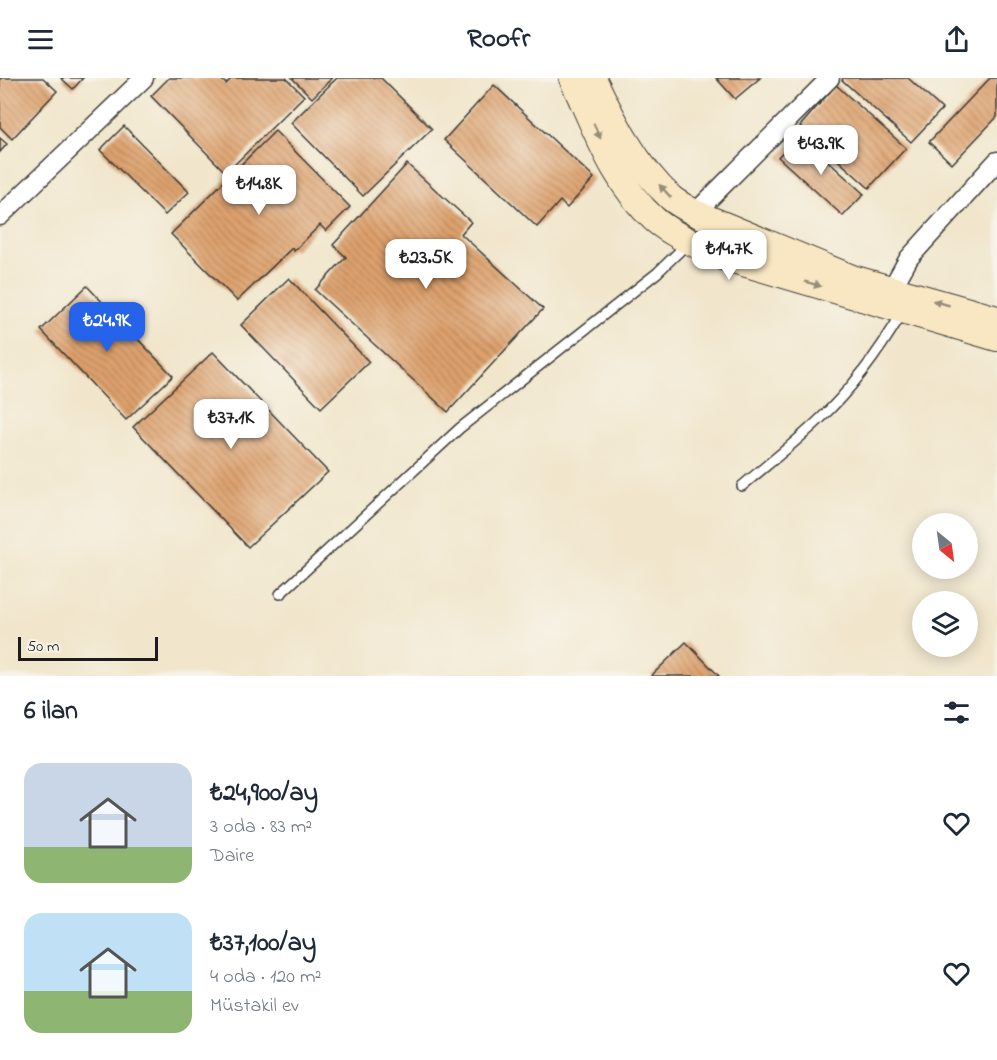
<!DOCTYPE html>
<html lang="tr">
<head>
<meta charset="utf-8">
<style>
  :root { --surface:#fff; --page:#f2f2f3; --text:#1f2937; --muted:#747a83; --accent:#2563eb }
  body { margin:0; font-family:"Indie Flower",sans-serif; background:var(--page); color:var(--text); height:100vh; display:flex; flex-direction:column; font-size:22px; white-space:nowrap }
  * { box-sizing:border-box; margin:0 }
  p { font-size:20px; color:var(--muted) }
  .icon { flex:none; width:33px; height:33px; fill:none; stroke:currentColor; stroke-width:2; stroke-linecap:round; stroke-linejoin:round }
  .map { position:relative; height:598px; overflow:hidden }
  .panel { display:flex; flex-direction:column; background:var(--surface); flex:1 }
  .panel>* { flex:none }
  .needle { width:39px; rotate:151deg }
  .buttons { position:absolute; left:912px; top:435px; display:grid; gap:12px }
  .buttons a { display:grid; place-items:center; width:66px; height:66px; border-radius:50%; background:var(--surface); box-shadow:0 3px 15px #0003; font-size:30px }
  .scale { position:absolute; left:18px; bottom:15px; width:140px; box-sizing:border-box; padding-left:6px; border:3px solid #1c1c1c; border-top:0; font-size:16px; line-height:21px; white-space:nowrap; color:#1c1c1c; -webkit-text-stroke:4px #f7f3e8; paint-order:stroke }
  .price { position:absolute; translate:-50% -51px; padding:0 14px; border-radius:12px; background:#fff; color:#222; font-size:20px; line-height:39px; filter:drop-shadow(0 2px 3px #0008) }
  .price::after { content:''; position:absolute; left:50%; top:36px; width:18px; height:14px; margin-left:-9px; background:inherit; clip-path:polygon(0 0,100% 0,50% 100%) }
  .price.on { background:var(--accent); color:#fff }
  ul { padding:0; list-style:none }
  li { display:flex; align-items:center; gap:18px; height:150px; padding:0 24px }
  li span { display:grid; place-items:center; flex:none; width:168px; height:120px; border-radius:18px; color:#555 }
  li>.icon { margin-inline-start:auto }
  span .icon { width:72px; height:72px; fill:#fffc; stroke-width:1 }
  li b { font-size:26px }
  h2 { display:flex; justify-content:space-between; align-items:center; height:72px; padding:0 24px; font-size:26px }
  header { display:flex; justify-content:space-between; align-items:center; height:78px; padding:0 24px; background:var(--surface); font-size:27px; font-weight:700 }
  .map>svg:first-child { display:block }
  .building { fill:url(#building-back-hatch) }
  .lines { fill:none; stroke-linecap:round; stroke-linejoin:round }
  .lane-casing { stroke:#3c3a36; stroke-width:12 }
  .street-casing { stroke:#3c3a36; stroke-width:21 }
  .secondary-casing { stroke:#3c3a36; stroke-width:28 }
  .lane { stroke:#fff; stroke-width:9 }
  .street { stroke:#fff; stroke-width:18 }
  .secondary { stroke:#f9e7c3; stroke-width:26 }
  .oneway { fill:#968c78 }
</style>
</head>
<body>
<header><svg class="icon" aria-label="menu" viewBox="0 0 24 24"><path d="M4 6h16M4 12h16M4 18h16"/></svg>Roofr<svg class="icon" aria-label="share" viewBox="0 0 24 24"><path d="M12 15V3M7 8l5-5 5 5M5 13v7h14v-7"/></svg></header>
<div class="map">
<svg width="997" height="598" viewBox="0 0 997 598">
  <defs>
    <pattern id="building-back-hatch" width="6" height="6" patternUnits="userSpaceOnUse" patternTransform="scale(1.5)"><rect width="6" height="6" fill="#dea16d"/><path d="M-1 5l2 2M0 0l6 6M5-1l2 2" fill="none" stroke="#b38259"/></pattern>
  </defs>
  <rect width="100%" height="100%" fill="#f7f3e8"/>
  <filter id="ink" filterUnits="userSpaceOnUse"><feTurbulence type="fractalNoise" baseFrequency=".0167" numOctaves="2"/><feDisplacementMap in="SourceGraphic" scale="12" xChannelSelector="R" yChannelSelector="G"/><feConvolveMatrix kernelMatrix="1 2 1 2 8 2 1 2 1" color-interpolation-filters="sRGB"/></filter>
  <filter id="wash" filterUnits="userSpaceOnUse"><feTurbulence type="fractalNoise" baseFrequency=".008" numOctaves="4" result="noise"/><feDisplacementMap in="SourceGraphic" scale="24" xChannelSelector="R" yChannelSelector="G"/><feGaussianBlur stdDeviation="1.35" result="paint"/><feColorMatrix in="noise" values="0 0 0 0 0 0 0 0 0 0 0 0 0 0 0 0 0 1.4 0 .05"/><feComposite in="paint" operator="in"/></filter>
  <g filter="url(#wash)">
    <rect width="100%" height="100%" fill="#f1e6cc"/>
    <g id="blocks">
      <g class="building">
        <polygon points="0,0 43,0 57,13 12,61 0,49"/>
        <polygon points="61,0 83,0 73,11"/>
        <polygon points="169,0 220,0 226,6 232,0 286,0 304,18 226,95 151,18"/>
        <polygon points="292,0 332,0 312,20"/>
        <polygon points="337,0 381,0 432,51 363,118 291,45"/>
        <polygon points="716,0 760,0 735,21"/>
        <polygon points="843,0 908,0 942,31 911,64 842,2"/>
        <polygon points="990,0 997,0 997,39 952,86 929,64"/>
        <polygon points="494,7 594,100 567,130 560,123 537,149 444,62"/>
        <polygon points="836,7 906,70 869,110 800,48"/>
        <polygon points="124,48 189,114 165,137 100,72"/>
        <polygon points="275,53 350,129 326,153 320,147 294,173 292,170 237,223 171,156"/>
        <polygon points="799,57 864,116 843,138 778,79"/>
        <polygon points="0,60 7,66 0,74"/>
        <polygon points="407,86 471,144 461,156 543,231 448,334 315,212 346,179 333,167"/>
        <polygon points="289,200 369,284 321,330 241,247"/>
        <polygon points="87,208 173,298 126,342 41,252"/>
        <polygon points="213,274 328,394 248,469 133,349"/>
        <polygon points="686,564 719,598 651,598"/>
      </g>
    </g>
  </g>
  <g filter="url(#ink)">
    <use href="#blocks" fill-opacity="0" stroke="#3c3a36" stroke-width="1.5"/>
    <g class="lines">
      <defs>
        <g id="lane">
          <path d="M742,408C768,386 795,365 820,341C853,310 879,274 902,235"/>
          <polyline points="280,516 460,350 657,195 688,165"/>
        </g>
        <g id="street">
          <polyline points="695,135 830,0"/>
          <polyline points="0,138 144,0"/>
          <polyline points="886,221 909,180 997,83"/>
        </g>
        <g id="secondary">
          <path d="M572,0C595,49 614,106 655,142C674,158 700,168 723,179L997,260"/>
          <path d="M593,0C613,43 636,88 671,120C678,126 687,130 695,135L852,200L997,241"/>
        </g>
      </defs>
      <use href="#lane" class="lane-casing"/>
      <use href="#street" class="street-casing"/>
      <use href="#secondary" class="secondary-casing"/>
      <use href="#lane" class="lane"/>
      <use href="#street" class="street"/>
      <use href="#secondary" class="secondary"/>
    </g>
    <defs><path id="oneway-solid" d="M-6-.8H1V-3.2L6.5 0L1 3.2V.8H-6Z" transform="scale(1.5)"/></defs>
    <g class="oneway">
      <use href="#oneway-solid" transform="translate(597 53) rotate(65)"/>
      <use href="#oneway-solid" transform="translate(665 113) rotate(-133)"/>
      <use href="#oneway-solid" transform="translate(813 206) rotate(17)"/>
      <use href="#oneway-solid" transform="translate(941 225) rotate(-164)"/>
    </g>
  </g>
</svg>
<div class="buttons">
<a><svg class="needle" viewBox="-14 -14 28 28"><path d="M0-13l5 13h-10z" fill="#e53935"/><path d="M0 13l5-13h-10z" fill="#747a83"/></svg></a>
<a><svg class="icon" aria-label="layers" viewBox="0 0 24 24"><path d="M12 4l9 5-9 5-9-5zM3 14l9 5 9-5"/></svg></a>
</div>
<div class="scale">50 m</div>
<b class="price" style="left:821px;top:98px">₺43.9K</b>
<b class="price" style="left:259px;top:138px">₺14.8K</b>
<b class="price" style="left:729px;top:203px">₺14.7K</b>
<b class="price" style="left:426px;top:212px">₺23.5K</b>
<b class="price on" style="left:107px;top:275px">₺24.9K</b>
<b class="price" style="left:231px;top:372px">₺37.1K</b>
</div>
<section class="panel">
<h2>6 ilan<svg class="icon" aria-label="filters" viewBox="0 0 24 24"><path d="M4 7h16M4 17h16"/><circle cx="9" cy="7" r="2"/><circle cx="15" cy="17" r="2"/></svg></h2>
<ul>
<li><span style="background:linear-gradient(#c9d6e8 70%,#8fb573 0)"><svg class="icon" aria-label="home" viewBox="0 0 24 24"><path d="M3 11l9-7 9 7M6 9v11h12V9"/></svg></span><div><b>₺24,900/ay</b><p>3 oda · 83 m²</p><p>Daire</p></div><svg class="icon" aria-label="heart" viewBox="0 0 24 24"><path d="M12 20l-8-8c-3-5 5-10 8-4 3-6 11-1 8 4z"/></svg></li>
<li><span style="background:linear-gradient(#bfe0f5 65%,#8fb573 0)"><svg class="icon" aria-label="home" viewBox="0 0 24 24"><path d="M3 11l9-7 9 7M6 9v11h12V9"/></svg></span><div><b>₺37,100/ay</b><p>4 oda · 120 m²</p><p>Müstakil ev</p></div><svg class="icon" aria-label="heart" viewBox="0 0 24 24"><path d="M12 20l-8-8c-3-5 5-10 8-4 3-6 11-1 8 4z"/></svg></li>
</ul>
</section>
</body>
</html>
